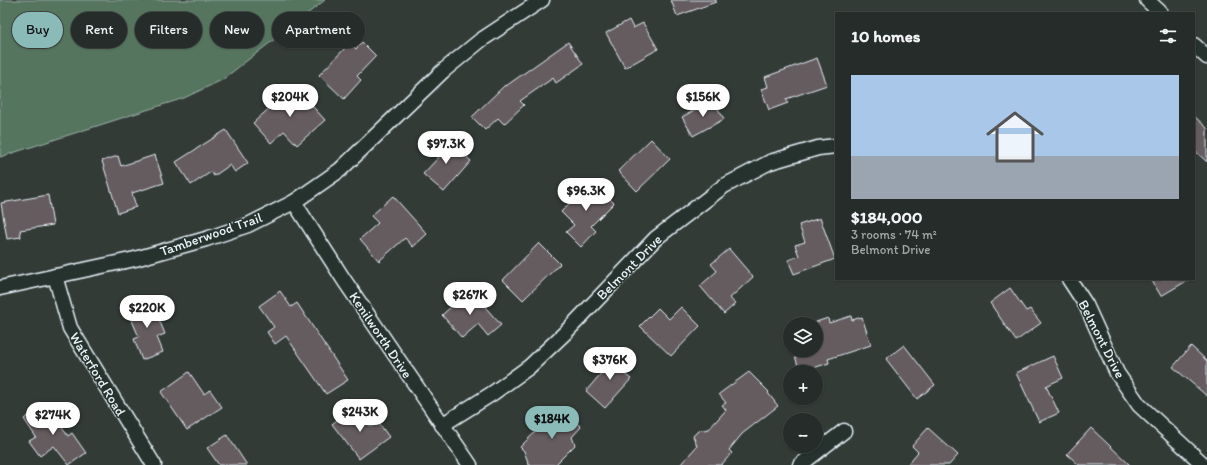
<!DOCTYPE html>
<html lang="en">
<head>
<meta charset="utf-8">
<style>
  :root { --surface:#262c29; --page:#323835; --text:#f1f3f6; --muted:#a4a7a8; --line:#424846; --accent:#8bbbb9 }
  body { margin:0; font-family:Itim,sans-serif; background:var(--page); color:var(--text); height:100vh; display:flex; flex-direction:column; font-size:15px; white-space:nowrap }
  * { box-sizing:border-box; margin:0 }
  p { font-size:13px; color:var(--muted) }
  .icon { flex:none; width:22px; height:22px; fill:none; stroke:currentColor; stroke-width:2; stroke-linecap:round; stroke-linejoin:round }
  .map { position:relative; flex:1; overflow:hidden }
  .panel { position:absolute; left:835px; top:12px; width:360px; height:268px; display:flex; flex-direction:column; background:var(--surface); border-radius:0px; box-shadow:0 1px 3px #0004,0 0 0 1px var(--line) }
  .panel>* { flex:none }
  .top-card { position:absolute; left:12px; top:12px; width:380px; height:36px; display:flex; gap:8px }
  .tools { position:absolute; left:783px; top:317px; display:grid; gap:8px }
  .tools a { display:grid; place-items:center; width:40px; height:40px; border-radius:50%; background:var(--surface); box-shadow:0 1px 3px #0004,0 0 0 1px var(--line); font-size:20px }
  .price { position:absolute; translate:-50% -34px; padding:0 9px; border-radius:14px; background:#fff; color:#222; font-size:13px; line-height:26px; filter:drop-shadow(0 1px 2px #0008) }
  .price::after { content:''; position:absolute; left:50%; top:24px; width:12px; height:9px; margin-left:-6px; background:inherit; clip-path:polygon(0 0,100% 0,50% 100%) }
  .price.current { background:var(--accent); color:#111 }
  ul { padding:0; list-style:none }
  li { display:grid; align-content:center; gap:8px; height:212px; padding:0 16px }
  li+li { border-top:1px solid var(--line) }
  li span { display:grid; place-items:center; height:124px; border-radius:0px; color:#555 }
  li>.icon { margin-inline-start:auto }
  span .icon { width:72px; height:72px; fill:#fffc; stroke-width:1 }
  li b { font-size:17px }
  h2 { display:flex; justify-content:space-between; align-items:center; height:48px; padding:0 16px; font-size:17px }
  .chip { padding:0 14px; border-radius:18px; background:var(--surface); box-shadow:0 1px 3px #0004,0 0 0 1px var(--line); font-size:14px; line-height:36px }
  .chip.current { background:var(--accent); color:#111 }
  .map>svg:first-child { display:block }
  .green { fill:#55755e; stroke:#9eb3ab }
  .building { fill:#655b60; stroke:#e8f1f8 }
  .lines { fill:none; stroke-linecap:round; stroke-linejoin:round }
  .minor-casing { stroke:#e8f1f8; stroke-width:17 }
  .minor { stroke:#26332d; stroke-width:14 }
  .labels { text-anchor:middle; stroke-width:3; stroke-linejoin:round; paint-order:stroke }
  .street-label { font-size:14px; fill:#e8f1f8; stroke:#26332d }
</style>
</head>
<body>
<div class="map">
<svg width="1207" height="465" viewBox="0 0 1207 465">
  <rect width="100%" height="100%" fill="#333b37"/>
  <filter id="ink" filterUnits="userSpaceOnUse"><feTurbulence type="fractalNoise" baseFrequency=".025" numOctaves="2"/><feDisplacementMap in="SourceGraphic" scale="8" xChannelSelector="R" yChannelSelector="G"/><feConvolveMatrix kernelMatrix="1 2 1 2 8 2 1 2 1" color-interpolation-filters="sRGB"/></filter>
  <g filter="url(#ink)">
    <polygon class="green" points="0,0 325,0 222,80 184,98 0,157"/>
    <g class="building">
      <polygon points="671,0 716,0 716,2 677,16"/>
      <polygon points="629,20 633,28 643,23 658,49 625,68 606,33"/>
      <polygon points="362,42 376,56 357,76 361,80 344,99 319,75 350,43 356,49"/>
      <polygon points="568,42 583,64 556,83 553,78 520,101 524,105 504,124 498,118 485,130 472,117 505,85 506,86"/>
      <polygon points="817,58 827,85 786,99 788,103 769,110 761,89 768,87 765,77"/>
      <polygon points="294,86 325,120 297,145 284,131 271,143 253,123"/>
      <polygon points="713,100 724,119 693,136 682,117"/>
      <polygon points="1194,116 1207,128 1207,162 1194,150"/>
      <polygon points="226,130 248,163 235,172 230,165 214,176 211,172 191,185 176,162"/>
      <polygon points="444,137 471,161 444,192 423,174 439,157 432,151"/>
      <polygon points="651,139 670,159 637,191 618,171"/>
      <polygon points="155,155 164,183 132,193 136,207 118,213 102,161 118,156 121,166"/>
      <polygon points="591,181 614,203 591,226 596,231 581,247 566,232 574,225 561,212"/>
      <polygon points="48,195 53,225 20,230 21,237 7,239 1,203"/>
      <polygon points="393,196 427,234 413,247 405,238 379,261 360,239 378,223 371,216"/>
      <polygon points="820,218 835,259 794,274 788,260 799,256 795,245 805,242 799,225"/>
      <polygon points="539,243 560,264 523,300 503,280"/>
      <polygon points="729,249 753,277 730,298 735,304 724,314 700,286 717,271 711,264"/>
      <polygon points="1151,279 1190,279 1161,296"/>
      <polygon points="1010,288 1026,311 1030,309 1041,323 1016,341 990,303"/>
      <polygon points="470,290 501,325 488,336 478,324 462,338 442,315"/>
      <polygon points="280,291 291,307 297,303 348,380 326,394 286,336 275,344 267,332 274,327 259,306"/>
      <polygon points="151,300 165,334 157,337 163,352 142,360 134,339 139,337 127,309"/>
      <polygon points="681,307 700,326 671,356 640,326 658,308 669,319"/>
      <polygon points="851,316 852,320 862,317 871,345 828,359 829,363 800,372 793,350 816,350 816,322 828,318 829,323"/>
      <polygon points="904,345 935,385 917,399 886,359"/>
      <polygon points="1191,346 1207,361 1207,396 1173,367"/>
      <polygon points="616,353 630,365 623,373 631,379 605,408 586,391 604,370 601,368"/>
      <polygon points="1053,356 1063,378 1046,386 1059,413 1039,422 1016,373"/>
      <polygon points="189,372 204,394 210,390 222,407 187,430 161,392"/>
      <polygon points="749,372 769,392 768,393 778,406 742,434 729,450 732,453 721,465 680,465 697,446 693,436 698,431 709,429 726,410 722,405 726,403 719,394"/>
      <polygon points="45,404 68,436 72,433 86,453 69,465 54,446 40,456 29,441 36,437 24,419"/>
      <polygon points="355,406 371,427 378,422 389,437 359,459 332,424"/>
      <polygon points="561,407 581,427 572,437 575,445 555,465 529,465 524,451 520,447"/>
      <polygon points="928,428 958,455 949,465 907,465 918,452 912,446"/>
      <polygon points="1091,428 1130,465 1079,465 1067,454"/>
      <polygon points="227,435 247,465 219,465 207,448"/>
    </g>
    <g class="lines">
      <defs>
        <g id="minor">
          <polyline points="1147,0 1161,13"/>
          <polyline points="1194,45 1207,57"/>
          <polyline points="294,202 344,280 470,465"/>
          <polyline points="55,276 70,328 154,465"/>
          <polyline points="1069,279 1086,305 1117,373 1139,405 1204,465"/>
          <polyline points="0,288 135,259 206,239 248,225 294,202 340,170 443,71 481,40 542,0"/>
          <polyline points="442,425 493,393 529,367 566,332 656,238 724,186 770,162 818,148 836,146"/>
          <polyline points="800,465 844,431"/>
        </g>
      </defs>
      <use href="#minor" class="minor-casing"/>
      <use href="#minor" class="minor"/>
    </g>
  </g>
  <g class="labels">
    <g class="street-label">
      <text transform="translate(211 234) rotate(-19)" y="5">Tamberwood Trail</text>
      <text transform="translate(629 267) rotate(-45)" y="5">Belmont Drive</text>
      <text transform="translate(381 335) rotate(56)" y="5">Kenilworth Drive</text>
      <text transform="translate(1102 339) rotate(63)" y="5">Belmont Drive</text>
      <text transform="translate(98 374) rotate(59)" y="5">Waterford Road</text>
    </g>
  </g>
</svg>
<div class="tools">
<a><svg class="icon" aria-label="layers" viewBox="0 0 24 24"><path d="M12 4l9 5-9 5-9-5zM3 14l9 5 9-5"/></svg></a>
<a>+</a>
<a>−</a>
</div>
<b class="price" style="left:290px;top:118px">$204K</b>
<b class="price" style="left:703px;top:118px">$156K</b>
<b class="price" style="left:446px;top:165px">$97.3K</b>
<b class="price" style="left:586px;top:212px">$96.3K</b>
<b class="price" style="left:470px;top:316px">$267K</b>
<b class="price" style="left:147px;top:329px">$220K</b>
<b class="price" style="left:610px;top:381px">$376K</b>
<b class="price" style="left:360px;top:433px">$243K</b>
<b class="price" style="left:53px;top:436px">$274K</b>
<b class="price current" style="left:552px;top:440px">$184K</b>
<div class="top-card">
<a class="chip current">Buy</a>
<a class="chip">Rent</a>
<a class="chip">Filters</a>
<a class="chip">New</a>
<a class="chip">Apartment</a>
</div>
<section class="panel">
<h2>10 homes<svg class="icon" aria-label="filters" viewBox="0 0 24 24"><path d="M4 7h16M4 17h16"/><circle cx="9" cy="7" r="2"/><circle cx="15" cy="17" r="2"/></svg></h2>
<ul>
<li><span style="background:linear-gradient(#a9c7e8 65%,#9aa5b1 0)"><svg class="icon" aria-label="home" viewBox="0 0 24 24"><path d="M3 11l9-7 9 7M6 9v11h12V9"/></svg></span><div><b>$184,000</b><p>3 rooms · 74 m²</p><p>Belmont Drive</p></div></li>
</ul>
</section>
</div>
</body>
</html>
